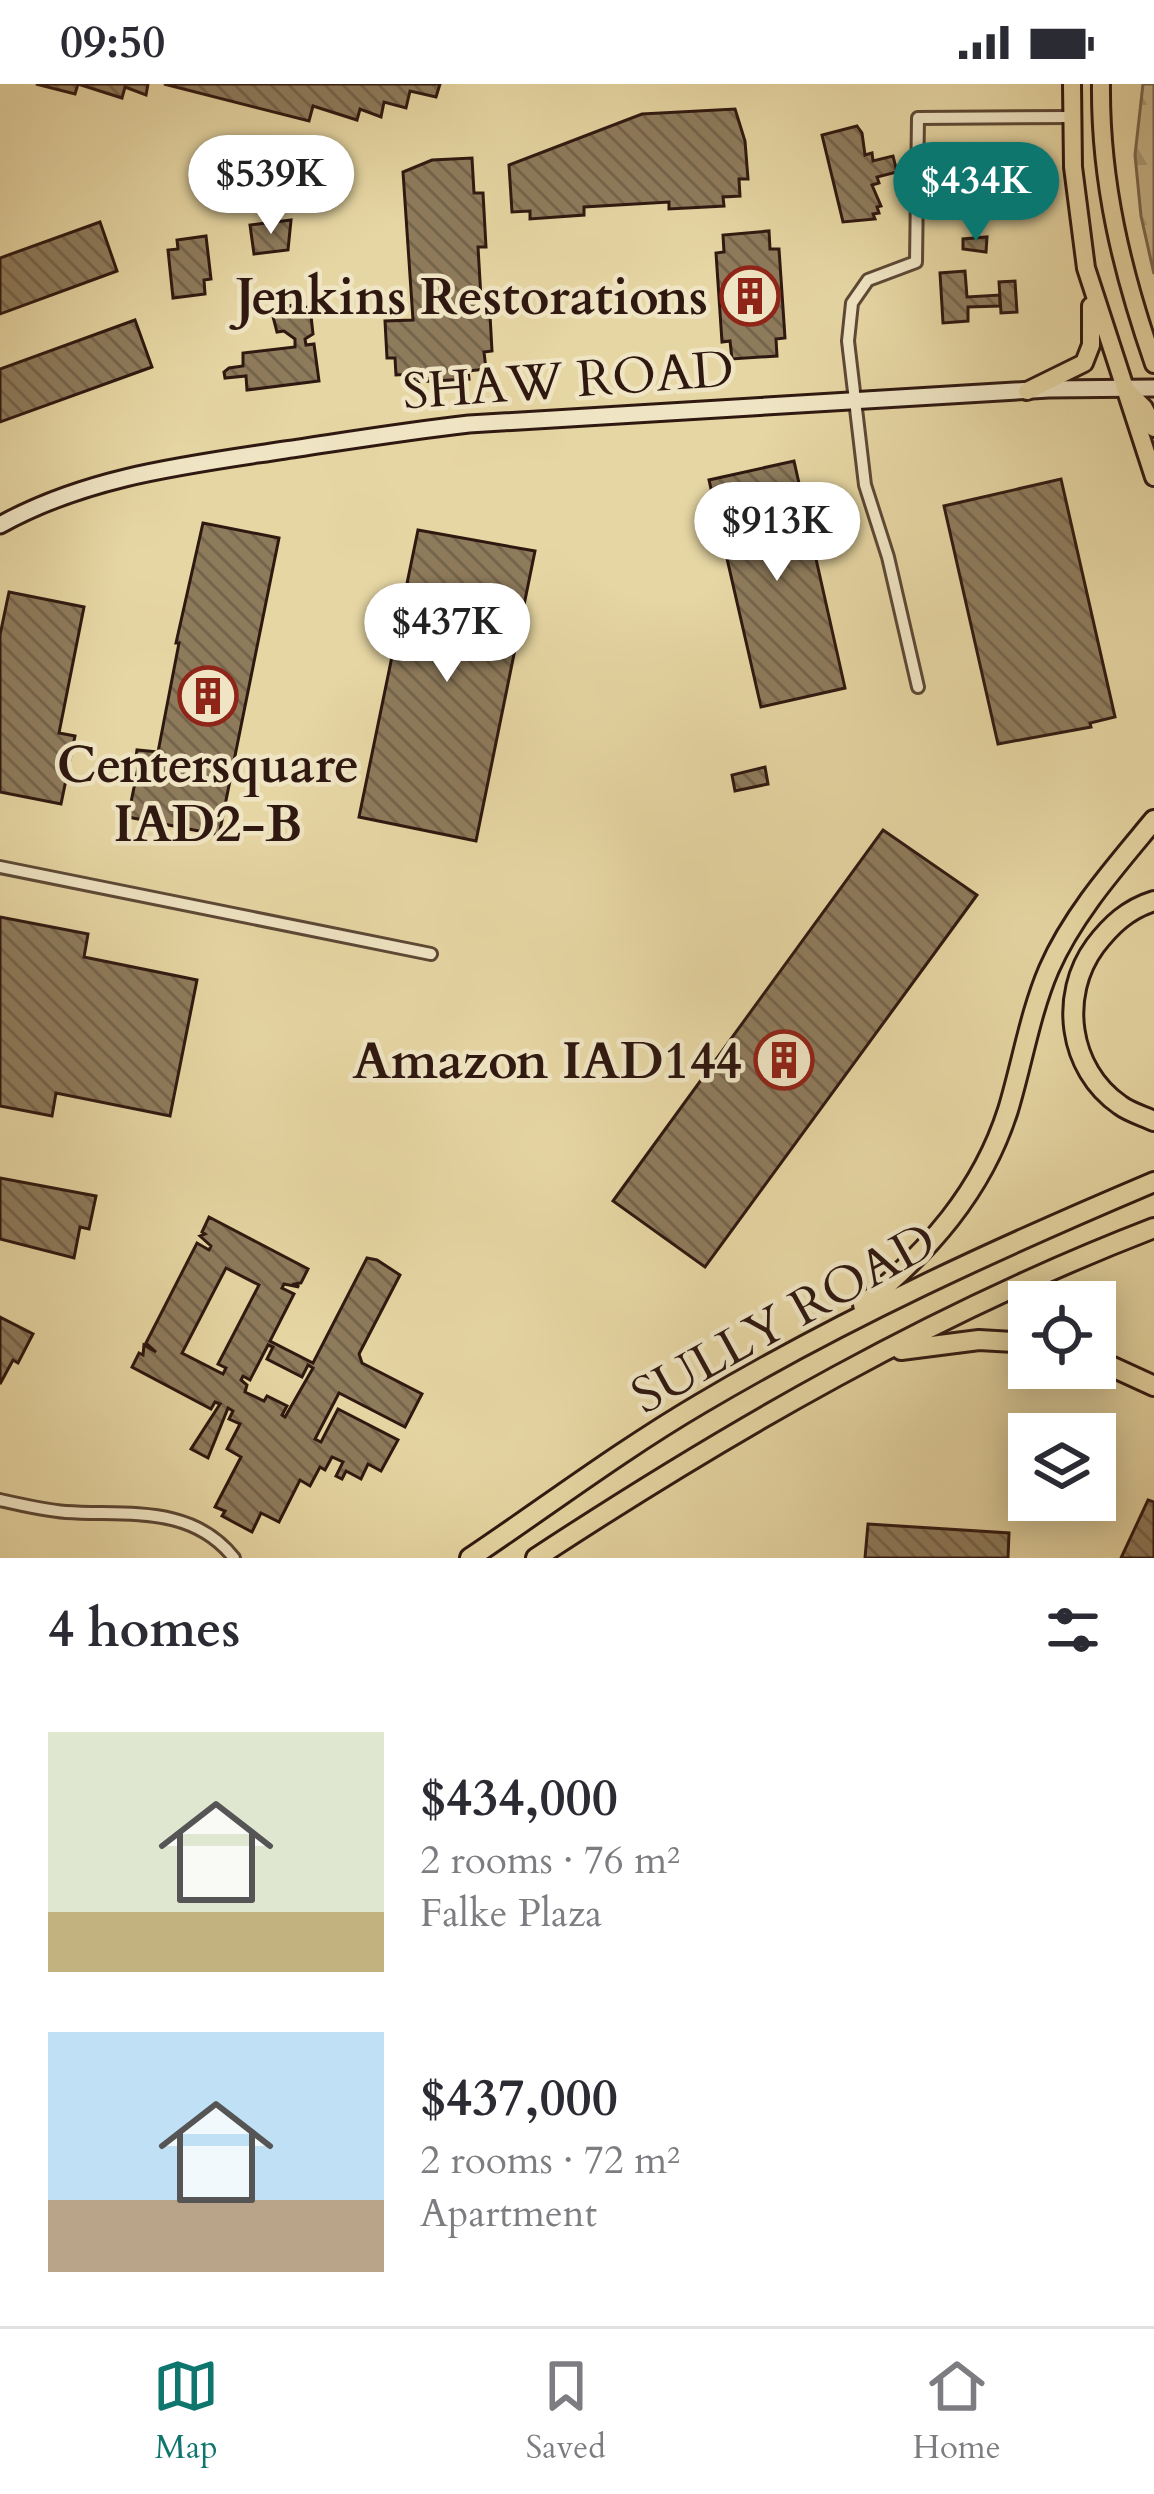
<!DOCTYPE html>
<html lang="en">
<head>
<meta charset="utf-8">
<style>
  :root { --surface:#fff; --page:#f2f2f3; --text:#2b2b33; --muted:#7c7c81; --line:#e1e1e2; --accent:#0f766e }
  body { margin:0; font-family:Cardo,serif; background:var(--page); color:var(--text); height:100vh; display:flex; flex-direction:column; font-size:45px; white-space:nowrap }
  * { box-sizing:border-box; margin:0 }
  p { font-size:39px; color:var(--muted) }
  .icon { flex:none; width:66px; height:66px; fill:none; stroke:currentColor; stroke-width:2; stroke-linecap:round; stroke-linejoin:round }
  .map { position:relative; height:1474px; overflow:hidden }
  .drawer { display:flex; flex-direction:column; background:var(--surface); flex:1 }
  .drawer>* { flex:none }
  .tools { position:absolute; left:1008px; top:1197px; display:grid; gap:24px }
  .tools a { display:grid; place-items:center; width:108px; height:108px; border-radius:0px; background:var(--surface); box-shadow:0 6px 30px #0003; font-size:60px }
  .price { position:absolute; translate:-50% -102px; padding:0 27px; border-radius:42px; background:#fff; color:#222; font-size:39px; line-height:78px; filter:drop-shadow(0 3px 6px #0008) }
  .price::after { content:''; position:absolute; left:50%; top:72px; width:36px; height:27px; margin-left:-18px; background:inherit; clip-path:polygon(0 0,100% 0,50% 100%) }
  .price.current { background:var(--accent); color:#fff }
  ul { padding:0; list-style:none }
  li { display:flex; align-items:center; gap:36px; height:300px; padding:0 48px }
  li span { display:grid; place-items:center; flex:none; width:336px; height:240px; border-radius:0px; color:#555 }
  li>.icon { margin-inline-start:auto }
  span .icon { width:144px; height:144px; fill:#fffc; stroke-width:1 }
  li b { font-size:51px }
  h2 { display:flex; justify-content:space-between; align-items:center; height:144px; padding:0 48px; font-size:51px }
  .status { display:flex; justify-content:space-between; align-items:center; height:84px; padding:0 60px; background:var(--surface); direction:ltr }
  .status svg { height:33px; fill:currentColor }
  .menu { display:flex; justify-content:space-around; align-items:center; height:168px; border-top:3px solid var(--line); background:var(--surface); font-size:33px; color:var(--muted) }
  .menu a { display:grid; justify-items:center; gap:6px }
  .menu .current { color:var(--accent) }
  .map>svg:first-child { display:block }
  .forest { fill:url(#forest-firs); stroke:#7b674d; stroke-width:3 }
  .building { fill:url(#building-back-hatch); stroke:#2f1810; stroke-width:3; fill-rule:evenodd }
  .lines { fill:none; stroke-linecap:round; stroke-linejoin:round }
  .minor-casing { stroke:#5d4835; stroke-width:16 }
  .secondary-casing { stroke:#2f1810; stroke-width:21 }
  .primary-casing { stroke:#2f1810; stroke-width:22 }
  .motorway-casing { stroke:#2f1810; stroke-width:24 }
  .minor { stroke:#efe4c3; stroke-width:10 }
  .secondary { stroke:#efe4c3; stroke-width:15 }
  .primary { stroke:#e6d6a3; stroke-width:16 }
  .motorway { stroke:#e6d6a3; stroke-width:18 }
  .labels { text-anchor:middle; stroke-width:9; stroke-linejoin:round; paint-order:stroke }
  .poi-label { font-size:51px; font-weight:bold; fill:#2f1810; stroke:#efe4c3; text-anchor:end }
  .street-label { font-size:51px; fill:#2f1810; stroke:#efe4c3 }
</style>
</head>
<body>
<div class="status"><b>09:50</b><svg viewBox="0 0 49 12"><path d="M0 12V9h3v3zM5 12V6h3v6zM10 12V3h3v9zM15 12V0h3v12zM26 1h20v11H26zM47 4h2v5h-2z"/></svg></div>
<div class="map">
<svg width="1154" height="1474" viewBox="0 0 1154 1474">
  <defs>
    <pattern id="forest-firs" width="22" height="20" patternUnits="userSpaceOnUse" patternTransform="scale(3)"><rect width="22" height="20" fill="#c7b68a"/><path d="M5 1l3.5 6h-7zM16 11l3.5 6h-7z" fill="#ab9c76"/></pattern>
    <pattern id="building-back-hatch" width="6" height="6" patternUnits="userSpaceOnUse" patternTransform="scale(3)"><rect width="6" height="6" fill="#8e7b5c"/><path d="M-1 5l2 2M0 0l6 6M5-1l2 2" fill="none" stroke="#74644b"/></pattern>
  </defs>
  <rect width="100%" height="100%" fill="#e6d6a3"/>
  <filter id="stains"><feTurbulence type="fractalNoise" baseFrequency=".00167" numOctaves="4"/><feColorMatrix values="0 0 0 0 .2 0 0 0 0 .09 0 0 0 0 .02 0 0 0 .5 -.17"/></filter>
  <radialGradient id="worn" r=".72"><stop offset=".6" stop-color="#630" stop-opacity="0"/><stop offset="1" stop-color="#630" stop-opacity=".3"/></radialGradient>
  <polygon class="forest" points="1143,0 1154,0 1154,190 1141,132 1135,71"/>
  <g class="building">
    <polygon points="36,0 148,0 146,11 125,3 122,14 78,0 75,10"/>
    <polygon points="164,0 440,0 436,13 410,7 406,24 384,18 381,33 360,25 357,36 313,22 309,37"/>
    <polygon points="735,25 745,57 748,95 739,95 740,112 723,113 724,122 669,125 669,118 584,123 584,131 530,135 530,127 512,128 509,81 642,30"/>
    <polygon points="857,42 862,49 865,71 872,69 873,77 893,72 897,88 877,93 879,99 872,101 881,122 877,123 879,129 873,130 875,135 843,138 822,51"/>
    <polygon points="472,74 474,109 483,109 486,163 478,163 481,214 489,213 492,267 484,268 486,285 468,287 469,295 414,298 414,290 396,291 395,274 387,274 385,237 413,236 403,88 432,76"/>
    <polygon points="938,76 986,77 986,101 938,99"/>
    <polygon points="291,136 288,166 254,170 250,141"/>
    <polygon points="100,138 117,187 0,230 0,174"/>
    <polygon points="769,147 770,165 779,165 785,254 776,255 777,272 732,275 730,257 722,258 716,169 724,168 723,151"/>
    <polygon points="206,152 211,195 204,196 205,210 173,214 168,166 178,165 177,156"/>
    <polygon points="987,153 986,168 963,165 963,155"/>
    <polygon points="965,187 967,213 1000,211 1000,222 968,223 968,237 943,239 940,189"/>
    <polygon points="1015,197 1017,228 1001,229 999,198"/>
    <polygon points="299,220 300,224 310,223 313,250 305,255 306,261 314,260 319,297 247,306 246,292 225,294 224,288 229,284 243,282 243,269 295,263 295,255 284,247 277,248 271,225"/>
    <polygon points="135,236 152,283 0,338 0,285"/>
    <polygon points="794,377 845,604 761,623 709,396"/>
    <polygon points="1061,395 1115,633 1090,639 1091,643 998,660 944,422"/>
    <polygon points="203,439 279,454 219,751 128,733 140,674 136,673 137,666 158,668 179,559 176,559"/>
    <polygon points="418,446 535,467 476,757 359,733"/>
    <polygon points="9,508 84,523 59,649 75,652 61,720 0,708 0,551"/>
    <polygon points="765,683 768,700 735,707 732,691"/>
    <polygon points="883,746 977,811 705,1183 613,1117"/>
    <polygon points="0,833 88,850 84,873 197,896 170,1032 56,1009 52,1032 0,1022"/>
    <polygon points="0,1094 96,1112 89,1145 80,1143 74,1174 0,1155"/>
    <path d="M209,1133L308,1185L301,1199L295,1200L299,1203L284,1200L282,1204L294,1210L270,1257L313,1279L367,1174L377,1176L400,1191L359,1270L362,1279L422,1310L405,1343L339,1309L315,1355L321,1358L338,1325L398,1356L381,1387L368,1380L361,1395L346,1387L342,1395L336,1392L343,1378L332,1373L325,1386L320,1383L310,1402L300,1396L279,1438L261,1429L252,1448L222,1432L225,1427L215,1423L241,1373L227,1365L240,1340L229,1335L233,1327L228,1324L208,1374L191,1365L220,1320L215,1318L211,1325L132,1283L139,1269L143,1271L144,1261L156,1268L146,1259L197,1159L209,1166L211,1162L200,1152L205,1150L202,1148ZM226,1184L259,1201L218,1280L226,1284L223,1290L182,1269ZM268,1261L273,1263L267,1275L302,1293L308,1281L313,1284L285,1333L282,1331L287,1322L267,1312L264,1317L245,1308L247,1301L241,1296L243,1292L250,1296Z"/>
    <polygon points="0,1233 33,1250 18,1279 13,1276 0,1300"/>
    <polygon points="1148,1416 1154,1418 1154,1474 1121,1474"/>
    <polygon points="868,1440 1009,1449 1008,1474 865,1474"/>
  </g>
  <g class="lines">
    <defs>
      <g id="minor">
        <polyline points="918,603 888,473 865,401 848,257 852,219 868,196 916,178 918,34 1072,33"/>
        <polyline points="0,783 431,870"/>
        <path d="M0,1416C22,1421 43,1426 66,1428C127,1432 191,1420 234,1474"/>
      </g>
      <path id="secondary" d="M0,441C88,392 187,381 285,366C346,357 407,347 469,340L1049,305L1154,304"/>
      <g id="primary">
        <polyline points="1072,0 1073,83 1086,184 1154,393"/>
        <path d="M1101,0C1100,98 1122,188 1154,280"/>
        <polyline points="1027,307 1084,279 1091,261 1091,222"/>
        <polyline points="1127,307 1144,324 1154,344"/>
      </g>
      <g id="motorway">
        <path d="M1154,817C1128,825 1111,841 1095,862C1059,911 1068,985 1120,1021C1129,1028 1143,1032 1154,1037"/>
        <path d="M863,1221C928,1168 982,1108 1008,1026C1022,980 1030,929 1049,885C1073,830 1116,782 1154,736"/>
        <polyline points="901,1266 979,1256 1029,1259"/>
        <polyline points="1095,1275 1154,1302"/>
        <path d="M470,1474C546,1423 620,1367 700,1320C845,1234 998,1164 1154,1098"/>
        <path d="M536,1474C731,1346 936,1228 1154,1144"/>
      </g>
    </defs>
    <use href="#minor" class="minor-casing"/>
    <use href="#secondary" class="secondary-casing"/>
    <use href="#primary" class="primary-casing"/>
    <use href="#motorway" class="motorway-casing"/>
    <use href="#minor" class="minor"/>
    <use href="#secondary" class="secondary"/>
    <use href="#primary" class="primary"/>
    <use href="#motorway" class="motorway"/>
  </g>
  <defs>
    <symbol id="building-ring" viewBox="-11 -11 22 22"><circle r="9.5" fill="#efe4c3" stroke="#8f2418" stroke-width="1.5"/><path d="M-4-6H4V6H1V3H-1V6H-4ZM-2.5-4.3h1.7v1.8h-1.7ZM.8-4.3h1.7v1.8H.8ZM-2.5-1h1.7V.8h-1.7ZM.8-1h1.7V.8H.8Z" fill="#8f2418"/></symbol>
  </defs>
  <g fill-rule="evenodd">
    <use href="#building-ring" x="717" y="179" width="66" height="66"/>
    <use href="#building-ring" x="175" y="579" width="66" height="66"/>
    <use href="#building-ring" x="751" y="943" width="66" height="66"/>
  </g>
  <g class="labels">
    <g class="poi-label">
      <text x="708" y="230">Jenkins Restorations</text>
      <text x="208" y="698" text-anchor="middle">Centersquare<tspan x="208" dy="59">IAD2-B</tspan></text>
      <text x="742" y="994">Amazon IAD144</text>
    </g>
    <g class="street-label">
      <text transform="translate(568 295) rotate(-4)" y="18">SHAW ROAD</text>
      <text transform="translate(783 1233) rotate(-29)" y="18">SULLY ROAD</text>
    </g>
  </g>
  <rect width="100%" height="100%" filter="url(#stains)"/>
  <rect width="100%" height="100%" fill="url(#worn)"/>
</svg>
<div class="tools">
<a><svg class="icon" aria-label="locate" viewBox="0 0 24 24"><circle cx="12" cy="12" r="6"/><path d="M12 2v4M12 18v4M2 12h4M18 12h4"/></svg></a>
<a><svg class="icon" aria-label="layers" viewBox="0 0 24 24"><path d="M12 4l9 5-9 5-9-5zM3 14l9 5 9-5"/></svg></a>
</div>
<b class="price" style="left:271px;top:153px">$539K</b>
<b class="price current" style="left:976px;top:160px">$434K</b>
<b class="price" style="left:777px;top:500px">$913K</b>
<b class="price" style="left:447px;top:601px">$437K</b>
</div>
<section class="drawer">
<h2>4 homes<svg class="icon" aria-label="filters" viewBox="0 0 24 24"><path d="M4 7h16M4 17h16"/><circle cx="9" cy="7" r="2"/><circle cx="15" cy="17" r="2"/></svg></h2>
<ul>
<li><span style="background:linear-gradient(#dfe7d0 75%,#c2b280 0)"><svg class="icon" aria-label="home" viewBox="0 0 24 24"><path d="M3 11l9-7 9 7M6 9v11h12V9"/></svg></span><div><b>$434,000</b><p>2 rooms · 76 m²</p><p>Falke Plaza</p></div></li>
<li><span style="background:linear-gradient(#bfe0f5 70%,#b9a48a 0)"><svg class="icon" aria-label="home" viewBox="0 0 24 24"><path d="M3 11l9-7 9 7M6 9v11h12V9"/></svg></span><div><b>$437,000</b><p>2 rooms · 72 m²</p><p>Apartment</p></div></li>
</ul>
</section>
<nav class="menu">
<a class="current"><svg class="icon" aria-label="map" viewBox="0 0 24 24"><path d="M3 6l6-2 6 2 6-2v14l-6 2-6-2-6 2zM9 4v14M15 6v14"/></svg>Map</a>
<a><svg class="icon" aria-label="saved" viewBox="0 0 24 24"><path d="M7 4h10v16l-5-4-5 4z"/></svg>Saved</a>
<a><svg class="icon" aria-label="home" viewBox="0 0 24 24"><path d="M3 11l9-7 9 7M6 9v11h12V9"/></svg>Home</a>
</nav>
</body>
</html>
